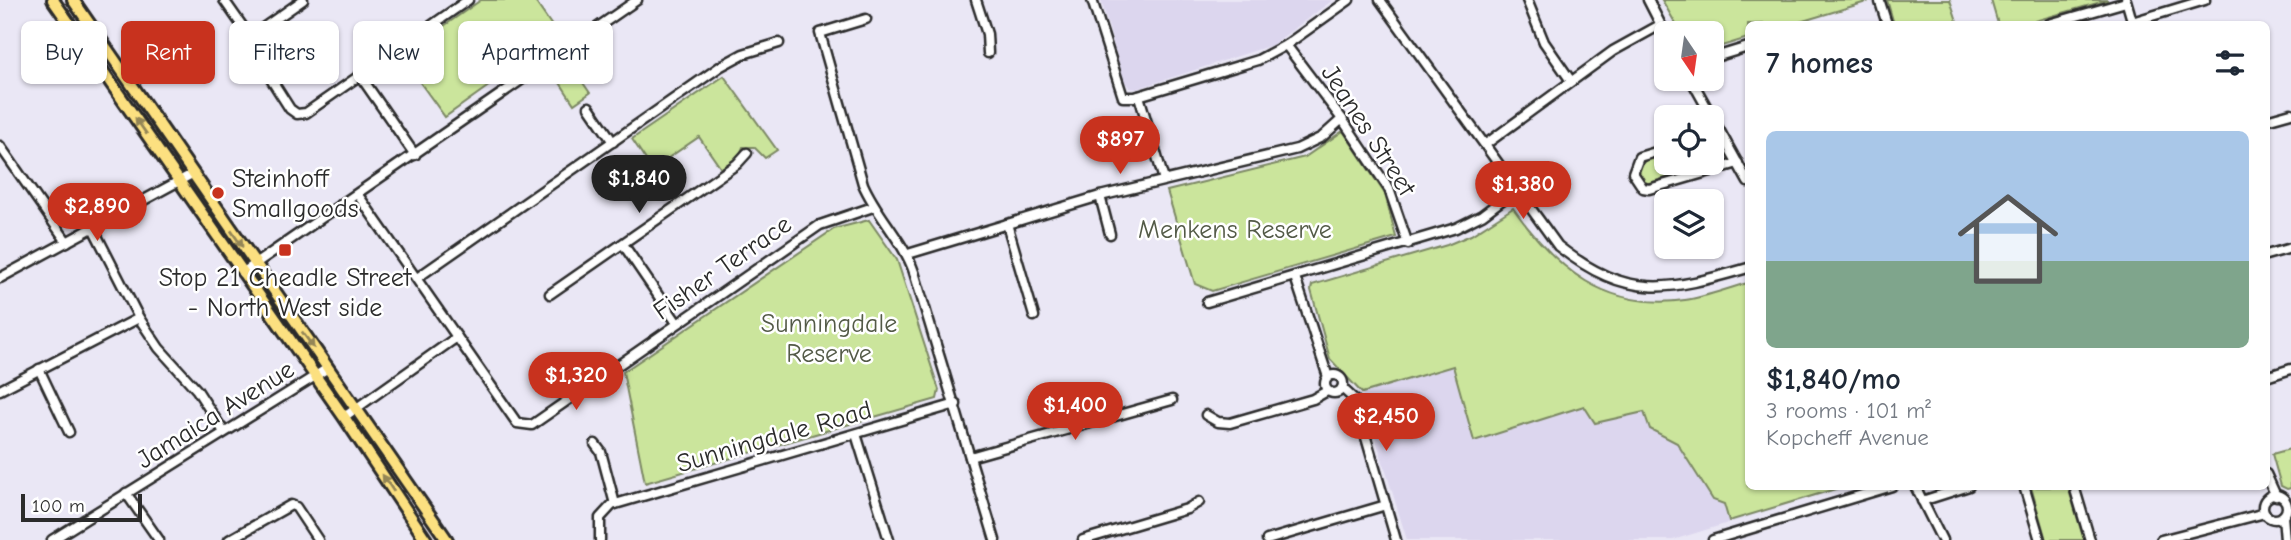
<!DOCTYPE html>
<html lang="en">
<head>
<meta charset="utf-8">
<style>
  :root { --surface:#fff; --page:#f2f2f3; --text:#1f2937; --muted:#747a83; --accent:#c8321e }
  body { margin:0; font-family:"Comic Neue",sans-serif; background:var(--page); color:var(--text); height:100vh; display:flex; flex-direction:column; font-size:26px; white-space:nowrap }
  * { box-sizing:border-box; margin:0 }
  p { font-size:23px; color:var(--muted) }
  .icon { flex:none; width:38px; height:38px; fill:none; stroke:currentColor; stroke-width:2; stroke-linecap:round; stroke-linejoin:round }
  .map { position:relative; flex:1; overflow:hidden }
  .side { position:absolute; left:1745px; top:21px; width:525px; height:469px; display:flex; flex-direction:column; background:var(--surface); border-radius:10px; box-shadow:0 2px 5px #0004 }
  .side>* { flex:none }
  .guide { position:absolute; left:21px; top:21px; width:665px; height:63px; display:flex; gap:14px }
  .needle { width:46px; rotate:167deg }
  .controls { position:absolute; left:1654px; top:21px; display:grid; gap:14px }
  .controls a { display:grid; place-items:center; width:70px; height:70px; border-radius:10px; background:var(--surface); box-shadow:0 2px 5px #0004; font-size:35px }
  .scale { position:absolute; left:21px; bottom:18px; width:121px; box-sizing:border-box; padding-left:7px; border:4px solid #2b2b2b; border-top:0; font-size:19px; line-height:24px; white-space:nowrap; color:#2b2b2b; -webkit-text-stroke:5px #fff; paint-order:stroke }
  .price { position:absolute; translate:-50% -60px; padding:0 16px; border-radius:24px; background:var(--accent); color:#fff; font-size:23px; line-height:46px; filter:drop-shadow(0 2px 4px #0008) }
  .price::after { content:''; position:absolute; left:50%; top:42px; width:21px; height:16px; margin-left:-10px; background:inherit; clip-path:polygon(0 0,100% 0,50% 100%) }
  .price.selected { background:#222; color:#fff }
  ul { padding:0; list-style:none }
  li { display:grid; align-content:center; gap:14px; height:371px; padding:0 21px }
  li span { display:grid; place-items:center; height:217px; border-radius:10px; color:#555 }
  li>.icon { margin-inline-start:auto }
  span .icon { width:126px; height:126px; fill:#fffc; stroke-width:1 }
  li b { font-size:30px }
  h2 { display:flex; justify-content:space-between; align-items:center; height:84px; padding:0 21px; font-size:30px }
  .tag { padding:0 24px; border-radius:10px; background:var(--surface); box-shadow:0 2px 5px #0004; font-size:24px; line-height:63px }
  .tag.selected { background:var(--accent); color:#fff }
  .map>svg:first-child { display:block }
  .built { fill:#dcd6ee }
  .green { fill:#cbe59c; stroke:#7b8864; stroke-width:2 }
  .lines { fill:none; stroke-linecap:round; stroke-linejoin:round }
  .minor-casing { stroke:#2b2b2b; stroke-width:13 }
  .major-casing { stroke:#2b2b2b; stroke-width:16 }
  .minor { stroke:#fff; stroke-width:8 }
  .major { stroke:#fce080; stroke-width:10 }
  .oneway { fill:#948656 }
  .poi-dot { fill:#c8321e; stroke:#fff; stroke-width:2.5 }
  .labels { text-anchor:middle; stroke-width:5; stroke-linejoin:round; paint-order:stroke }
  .street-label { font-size:26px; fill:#2b2b2b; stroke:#fff }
  .poi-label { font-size:26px; fill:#2b2b2b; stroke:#fff; text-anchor:start }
  .park-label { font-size:26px; fill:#535a47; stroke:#fff }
</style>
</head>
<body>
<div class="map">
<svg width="2291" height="540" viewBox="0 0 2291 540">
  <rect width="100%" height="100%" fill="#eae7f5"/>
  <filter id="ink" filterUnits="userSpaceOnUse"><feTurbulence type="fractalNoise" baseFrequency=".0143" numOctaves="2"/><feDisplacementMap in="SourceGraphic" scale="14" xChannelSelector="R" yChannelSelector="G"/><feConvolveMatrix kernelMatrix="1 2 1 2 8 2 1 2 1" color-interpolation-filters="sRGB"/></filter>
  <g filter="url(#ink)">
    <g class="built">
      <polygon points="1101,0 1333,0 1272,45 1136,89 1130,88 1124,81"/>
      <polygon points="1513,208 1554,259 1591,286 1621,297 1657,302 1687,300 1748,283 1748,486 1845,487 1673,540 1407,540 1362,393 1330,359 1311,290 1312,285 1447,245 1471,235"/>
    </g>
    <g class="green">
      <polygon points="481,0 534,0 559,36 445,117 401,56"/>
      <polygon points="1662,0 1873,0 1793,24 1748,24 1748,38 1712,49 1712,33 1681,33"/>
      <polygon points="1887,0 1950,0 1958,24 1894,24"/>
      <polygon points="1991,0 2108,0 2024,24 1998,24"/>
      <polygon points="568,61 590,93 574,104 553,72"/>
      <polygon points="724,76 777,150 765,158 754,147 743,147 738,159 722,170 699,137 652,169 632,139"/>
      <polygon points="1343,131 1385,194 1396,237 1212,291 1195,284 1167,191 1305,157"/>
      <polygon points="1712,150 1713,163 1646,184 1637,170 1645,161 1666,155 1666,163 1712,163"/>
      <path d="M1513,208C1556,269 1606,311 1685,300C1706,297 1728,288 1748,283V486L1842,487L1729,521L1724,504L1713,500L1677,443L1650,429L1644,412L1595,423L1584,406L1474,441L1453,366L1362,393L1330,359L1311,290L1312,285L1447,245L1471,235Z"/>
      <polygon points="869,220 897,260 939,390 937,399 645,483 623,372 834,229"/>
      <polygon points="2290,449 2291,488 2287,489 2281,486 2272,454"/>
      <polygon points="2031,487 2068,487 2084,540 2046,540"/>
    </g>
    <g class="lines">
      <defs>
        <g id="minor">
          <polyline points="224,0 250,37 269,76 290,109 297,114 306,113 468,0"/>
          <polyline points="976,0 987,34 988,53"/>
          <polyline points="1092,0 1123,97 1135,97 1258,60 1286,45 1349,0"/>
          <path d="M1380,0L1558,246C1628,301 1668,291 1748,268"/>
          <polyline points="1527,0 1544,42 1571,81"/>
          <polyline points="1648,0 1666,35"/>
          <polyline points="2126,0 2133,24"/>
          <polyline points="1880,2 1887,24"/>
          <path d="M866,19L820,33L863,184C877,216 903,240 914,272L995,540"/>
          <polyline points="2132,22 2205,0"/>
          <polyline points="2049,24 2126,2"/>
          <polyline points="250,37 303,0"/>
          <polyline points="1286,45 1342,119 1389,189 1408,244"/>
          <polyline points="1712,58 1748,47"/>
          <polyline points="361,77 415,155"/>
          <polyline points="1691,79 1748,182"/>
          <polyline points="1139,96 1164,180"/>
          <polyline points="589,107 613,142"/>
          <polyline points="2266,120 2291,113"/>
          <polyline points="1486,144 1613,51 1660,25"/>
          <polyline points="0,146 67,242"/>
          <polyline points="1666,149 1639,157 1633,173 1643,188 1649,189 1738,163"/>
          <polyline points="358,195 517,423 532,425 820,225 873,207"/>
          <polyline points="1100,196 1110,234"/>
          <polyline points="1007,224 1034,316"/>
          <polyline points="93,228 139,318 159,348 197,390 224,432"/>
          <polyline points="623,244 677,323"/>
          <polyline points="908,254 1100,196 1297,149 1322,137 1342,119"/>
          <polyline points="2266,255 2291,248"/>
          <polyline points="242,273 637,0"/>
          <polyline points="1295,277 1328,377"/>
          <polyline points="0,278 192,174"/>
          <polyline points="417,278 721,66 743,54 779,43"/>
          <polyline points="550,294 737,164 747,153"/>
          <polyline points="1207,302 1456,228 1482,215 1518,188"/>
          <polyline points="39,369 69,432"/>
          <circle cx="1334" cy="384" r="9"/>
          <polyline points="2266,377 2291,369"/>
          <polyline points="1342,388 1355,400 1396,540"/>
          <polyline points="0,390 139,318"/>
          <polyline points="1206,415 1218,422 1230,423 1313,399 1327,391"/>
          <polyline points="344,417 457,337"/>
          <polyline points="856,434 889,540"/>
          <polyline points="595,444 601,452 615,504"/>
          <polyline points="970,457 1172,400"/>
          <polyline points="2266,474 2276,496"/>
          <polyline points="1915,486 1942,540"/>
          <polyline points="2024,486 2040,540"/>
          <polyline points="2074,486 2090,540"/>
          <polyline points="126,493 159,540"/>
          <circle cx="2275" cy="507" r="12"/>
          <polyline points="1922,501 1969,486"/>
          <polyline points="2283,516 2285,540"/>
          <polyline points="52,540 328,368"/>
          <polyline points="229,540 291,505 296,507 318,540"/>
          <polyline points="600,540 600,518 612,505 956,404"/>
          <polyline points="1083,540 1187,509 1199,502"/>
          <polyline points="1267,540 1386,505"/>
          <polyline points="1713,540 1892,486"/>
          <polyline points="2161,540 2265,513"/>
        </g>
        <g id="major">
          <polyline points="53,0 344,417 426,540"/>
          <polyline points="73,0 447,540"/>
        </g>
      </defs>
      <use href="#minor" class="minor-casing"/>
      <use href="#major" class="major-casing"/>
      <use href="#minor" class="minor"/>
      <use href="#major" class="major"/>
    </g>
    <defs><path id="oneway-solid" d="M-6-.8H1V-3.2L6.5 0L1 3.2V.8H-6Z" transform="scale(1.75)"/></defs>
    <g class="oneway">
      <use href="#oneway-solid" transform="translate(141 126) rotate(-125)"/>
      <use href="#oneway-solid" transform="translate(237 239) rotate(55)"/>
      <use href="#oneway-solid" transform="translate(308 340) rotate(54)"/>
      <use href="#oneway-solid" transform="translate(388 483) rotate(-124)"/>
    </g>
  </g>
  <g class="poi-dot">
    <circle cx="218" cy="193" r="7"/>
    <rect x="278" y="243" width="14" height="14" rx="3.5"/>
  </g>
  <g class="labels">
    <g class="street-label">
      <text transform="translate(1369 130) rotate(57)" y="9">Jeanes Street</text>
      <text transform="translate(722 267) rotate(-35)" y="9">Fisher Terrace</text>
      <text transform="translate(215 414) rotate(-32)" y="9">Jamaica Avenue</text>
      <text transform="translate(774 436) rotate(-16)" y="9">Sunningdale Road</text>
    </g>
    <g class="poi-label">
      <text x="232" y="187">Steinhoff<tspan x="232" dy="30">Smallgoods</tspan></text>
      <text x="285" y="286" text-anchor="middle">Stop 21 Cheadle Street<tspan x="285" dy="30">- North West side</tspan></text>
    </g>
    <g class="park-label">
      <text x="1235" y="238">Menkens Reserve</text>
      <text x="829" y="332">Sunningdale<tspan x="829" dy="30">Reserve</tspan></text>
    </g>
  </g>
</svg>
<div class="controls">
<a><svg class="needle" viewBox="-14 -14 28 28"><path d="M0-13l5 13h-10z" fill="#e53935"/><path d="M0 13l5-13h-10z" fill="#747a83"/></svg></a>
<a><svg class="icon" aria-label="locate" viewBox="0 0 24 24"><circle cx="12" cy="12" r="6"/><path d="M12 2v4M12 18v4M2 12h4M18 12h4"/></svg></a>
<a><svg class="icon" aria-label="layers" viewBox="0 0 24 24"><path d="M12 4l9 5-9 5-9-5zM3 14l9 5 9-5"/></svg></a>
</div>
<div class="scale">100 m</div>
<b class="price" style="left:1120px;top:176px">$897</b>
<b class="price selected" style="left:639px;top:215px">$1,840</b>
<b class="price" style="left:1523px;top:221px">$1,380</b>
<b class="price" style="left:97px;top:243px">$2,890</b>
<b class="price" style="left:576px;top:412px">$1,320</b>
<b class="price" style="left:1075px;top:442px">$1,400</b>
<b class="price" style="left:1386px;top:453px">$2,450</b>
<div class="guide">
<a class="tag">Buy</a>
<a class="tag selected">Rent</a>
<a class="tag">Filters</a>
<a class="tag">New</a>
<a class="tag">Apartment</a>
</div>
<section class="side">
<h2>7 homes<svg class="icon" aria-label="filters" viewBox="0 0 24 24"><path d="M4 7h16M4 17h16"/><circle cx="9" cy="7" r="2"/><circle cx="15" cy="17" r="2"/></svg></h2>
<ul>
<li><span style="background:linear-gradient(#a9c7e8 60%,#7fa58c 0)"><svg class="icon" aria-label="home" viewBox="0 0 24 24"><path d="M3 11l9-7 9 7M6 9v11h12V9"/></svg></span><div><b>$1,840/mo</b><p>3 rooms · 101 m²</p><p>Kopcheff Avenue</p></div></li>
</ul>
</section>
</div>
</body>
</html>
